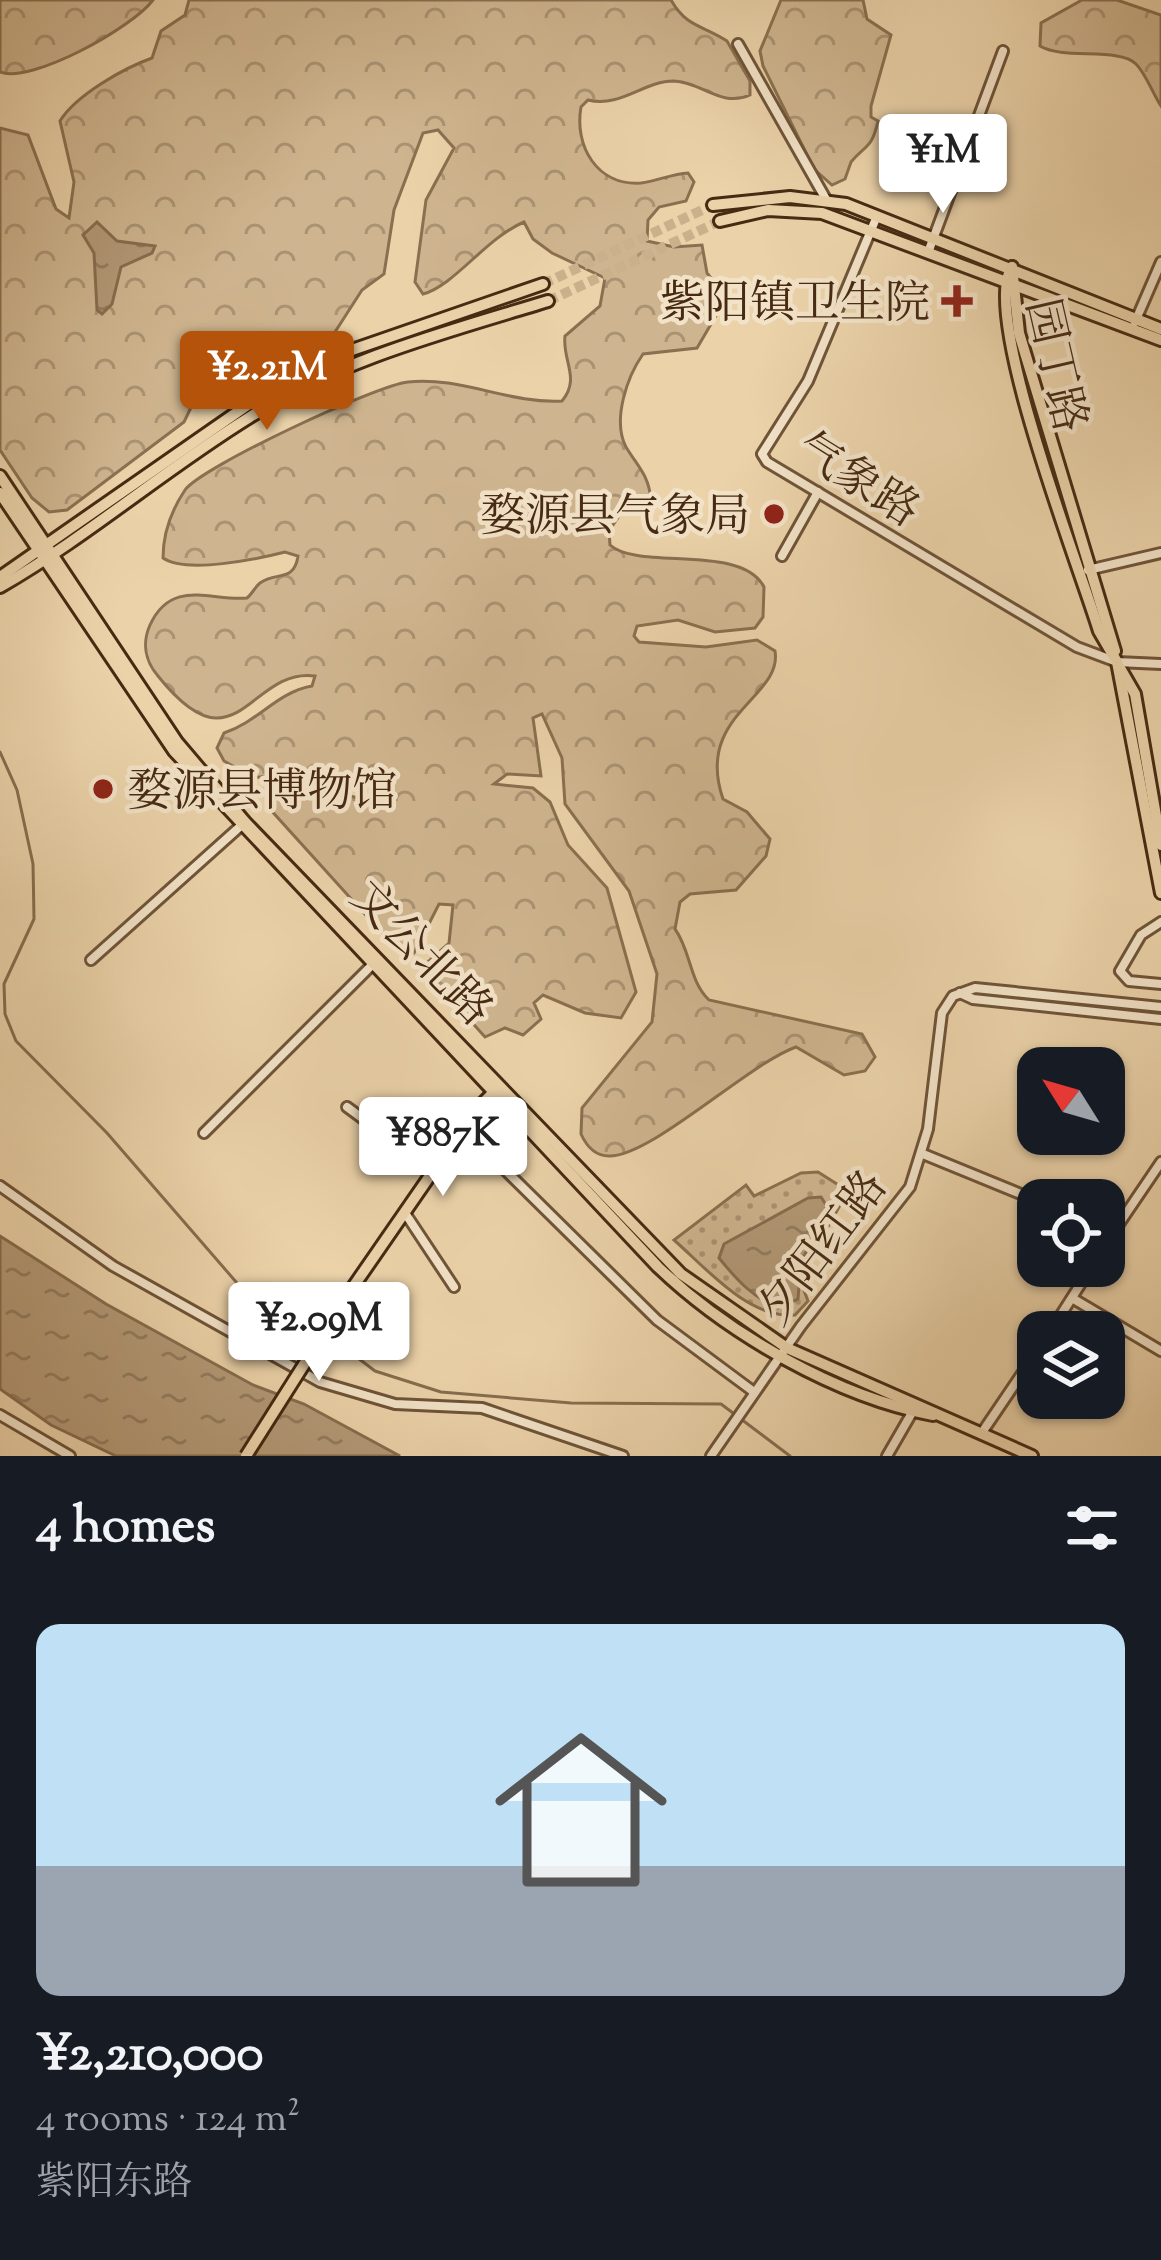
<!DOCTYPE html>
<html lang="en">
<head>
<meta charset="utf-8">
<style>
  :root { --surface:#171b24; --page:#20242c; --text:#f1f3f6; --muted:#9ea1a6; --line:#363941; --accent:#b45309 }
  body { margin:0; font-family:"Sorts Mill Goudy","Noto Serif SC",serif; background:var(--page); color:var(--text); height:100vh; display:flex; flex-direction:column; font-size:45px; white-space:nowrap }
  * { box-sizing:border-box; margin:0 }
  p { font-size:39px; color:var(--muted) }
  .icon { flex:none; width:66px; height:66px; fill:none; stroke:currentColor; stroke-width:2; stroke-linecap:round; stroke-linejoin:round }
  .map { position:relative; height:1456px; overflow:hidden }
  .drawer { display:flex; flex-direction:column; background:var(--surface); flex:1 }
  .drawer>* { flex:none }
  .needle { width:78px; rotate:307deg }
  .tools { position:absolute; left:1017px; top:1047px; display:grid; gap:24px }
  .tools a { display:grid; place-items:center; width:108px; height:108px; border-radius:24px; background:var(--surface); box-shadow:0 3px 9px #0004; font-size:60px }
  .price { position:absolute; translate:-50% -102px; padding:0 27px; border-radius:12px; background:#fff; color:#222; font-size:39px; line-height:78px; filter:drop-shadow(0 3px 6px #0008) }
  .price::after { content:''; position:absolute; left:50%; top:72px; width:36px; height:27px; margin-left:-18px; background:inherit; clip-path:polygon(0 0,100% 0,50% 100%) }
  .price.selected { background:var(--accent); color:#fff }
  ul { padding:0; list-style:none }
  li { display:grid; align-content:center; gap:24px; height:636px; padding:0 36px }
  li+li { border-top:3px solid var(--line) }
  li span { display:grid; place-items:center; height:372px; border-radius:24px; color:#555 }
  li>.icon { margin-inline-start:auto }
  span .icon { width:216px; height:216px; fill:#fffc; stroke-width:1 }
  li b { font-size:51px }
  h2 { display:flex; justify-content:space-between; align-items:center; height:144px; padding:0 36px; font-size:51px }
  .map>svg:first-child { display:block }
  .forest { fill:url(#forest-crowns); stroke:#8a7050; stroke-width:3 }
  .park { fill:url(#park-dots); stroke:#8a7050; stroke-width:3 }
  .water { fill:url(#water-ripples); stroke:#876d4e; stroke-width:3 }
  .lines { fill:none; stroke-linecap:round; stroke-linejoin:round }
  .stream { stroke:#876d4e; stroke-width:3 }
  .major-tunnel { stroke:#cab08b; stroke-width:10; stroke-dasharray:10 5; stroke-linecap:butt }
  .minor-casing { stroke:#6f5438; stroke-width:14 }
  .major-casing { stroke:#462a12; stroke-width:16 }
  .minor { stroke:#f2e2c7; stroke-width:8 }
  .major { stroke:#ebd2a9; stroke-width:10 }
  .major-bridge-casing { stroke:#462a12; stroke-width:16; stroke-linecap:butt }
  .major-bridge { stroke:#ebd2a9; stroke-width:10 }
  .poi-dot { fill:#8f2418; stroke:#f2e2c7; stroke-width:4.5 }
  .labels { text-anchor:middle; stroke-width:9; stroke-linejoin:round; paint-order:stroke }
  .poi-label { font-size:45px; fill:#462a12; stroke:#f2e2c7; text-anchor:end }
  .street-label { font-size:45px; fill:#462a12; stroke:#f2e2c7 }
</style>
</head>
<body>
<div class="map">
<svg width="1161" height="1456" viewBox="0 0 1161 1456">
  <defs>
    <pattern id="forest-crowns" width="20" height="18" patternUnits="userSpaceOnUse" patternTransform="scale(3)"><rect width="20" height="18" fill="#cfb58f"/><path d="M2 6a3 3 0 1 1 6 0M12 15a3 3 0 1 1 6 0" fill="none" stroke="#aa9373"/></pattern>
    <pattern id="park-dots" width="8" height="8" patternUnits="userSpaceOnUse" patternTransform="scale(3)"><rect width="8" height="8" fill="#cfb58f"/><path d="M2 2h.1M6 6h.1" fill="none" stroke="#aa9373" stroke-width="1.8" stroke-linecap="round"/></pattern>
    <pattern id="water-ripples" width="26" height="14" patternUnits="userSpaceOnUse" patternTransform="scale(3)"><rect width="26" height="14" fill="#b39976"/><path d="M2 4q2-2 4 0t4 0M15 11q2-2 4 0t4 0" fill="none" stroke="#937d5f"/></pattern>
  </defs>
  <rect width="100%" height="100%" fill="#ebd2a9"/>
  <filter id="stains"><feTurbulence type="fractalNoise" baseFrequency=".00167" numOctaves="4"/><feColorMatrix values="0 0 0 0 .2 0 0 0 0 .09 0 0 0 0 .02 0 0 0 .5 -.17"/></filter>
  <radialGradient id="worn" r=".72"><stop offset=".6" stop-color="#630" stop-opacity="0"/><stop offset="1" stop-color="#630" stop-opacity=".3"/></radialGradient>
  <g class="forest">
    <path d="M0,0H153C132,28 31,84 0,72Z"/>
    <path d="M189,0H671C687,28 703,25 727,41L750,81V95C721,108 702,82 674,81C643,81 621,108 588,100L581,107C574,146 597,186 641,183C657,181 672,174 688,173L694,182L686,201L659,207L648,220L647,241L674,247L702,245L707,273L723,293L721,307L697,348L643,354C627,377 612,420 626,447C638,467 648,474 651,499L627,504L609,531L610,545C639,571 741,543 764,587L763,617L755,628L715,632L678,620L637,626L634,636L639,642L706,647L757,640L775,651C783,698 694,714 723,799L747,812L770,839L766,856L736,890L690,894L680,902L675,929C691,951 689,981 709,1000L862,1034L875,1057L865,1071L844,1075L796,1047C748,1064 651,1157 609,1156C595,1156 586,1145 581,1134L582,1108L652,1022L657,974L629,891L565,804L562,758L542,714L533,718L541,776L507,774L494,784L533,788L550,802L568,845L607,888L636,992L621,1018L585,1013L543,995L534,1003L541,1019L523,1035L505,1028L485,1037L422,967L449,943L453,905L439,904L414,953L401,954L269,808L273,792L318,788L370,801L384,793L383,786L278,774L254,778L224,761L217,748L224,733C258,722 277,692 312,686L315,676C249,667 237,775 158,676C145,661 142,643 150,625C172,577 213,602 247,598C252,594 255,587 260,583C276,571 294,583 298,556L285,552C258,559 186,574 163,558C163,533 171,511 185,490C201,467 377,385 408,382C460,376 509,404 562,401C581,378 562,361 565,336L600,306L605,278L552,253L533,239L524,222C486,238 454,286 423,294L415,282L426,200L454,148L438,130L423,133L394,210L384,274L362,290L326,346L252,375L232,366L210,368L184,422L67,510L49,512L32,498L0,450V128L28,135L56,209L69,218L74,182L60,121C76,95 124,68 152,58L161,31L185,15Z"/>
    <path d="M781,0H863L867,19L891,35L871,106V117L878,121C872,149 865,145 851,162L845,179L832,185L814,169L763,66L760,51Z"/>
    <path d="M1082,0H1117L1161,15V106C1153,94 1146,74 1136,64C1119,47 1063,60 1040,46L1041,23Z"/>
  </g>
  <path class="park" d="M818,1172L848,1191L803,1271L800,1280L808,1301L795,1315C749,1319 707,1269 674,1240L746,1185L754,1196L801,1173Z"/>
  <g class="water">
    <polygon points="97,222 117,241 155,246 152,253 121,267 112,304 102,314 97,310 94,253 83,235"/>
    <path d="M821,1197L830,1211L801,1261L798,1299L778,1308C751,1296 737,1280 719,1258L724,1244L808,1198Z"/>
    <polygon points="0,1236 106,1304 253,1385 304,1404 400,1456 116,1456 51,1425 0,1389"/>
  </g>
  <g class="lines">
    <g class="stream">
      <polyline points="0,752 17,790 33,864 34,919 4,984 5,1014 16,1041 107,1133 237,1283 322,1330"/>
      <polyline points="329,1336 375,1371 441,1392 571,1403 721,1404 790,1456"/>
    </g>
    <g class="major-tunnel">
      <polyline points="543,284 713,205"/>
      <polyline points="548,301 720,221"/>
    </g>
    <defs>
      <g id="minor">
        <polyline points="738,44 827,201"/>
        <polyline points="877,216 808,381 762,454 767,462 1077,647 1117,662 1161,664"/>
        <polyline points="929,250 1003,51"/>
        <polyline points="1135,322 1161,262"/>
        <polyline points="782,556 818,492"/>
        <polyline points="1088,570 1161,553"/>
        <polyline points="1161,922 1141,935 1120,971 1129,981 1161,984"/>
        <polyline points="91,960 244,823"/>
        <polyline points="960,993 973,999 1161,1019"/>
        <polyline points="347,1107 433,1170"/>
        <polyline points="204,1133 377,960"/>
        <polyline points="923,1154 1038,1201"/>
        <polyline points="502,1167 657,1320 754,1392"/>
        <polyline points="0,1186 113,1266 320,1382 395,1404 482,1408 623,1456"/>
        <polyline points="405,1213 454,1287"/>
        <polyline points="1104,1246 1161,1162"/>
        <polyline points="1072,1298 1161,1351"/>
        <polyline points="1050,1332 1092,1266"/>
        <polyline points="0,1415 70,1456"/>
        <polyline points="981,1434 1038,1350"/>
        <polyline points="711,1456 801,1326 910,1187 928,1129 942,1013 953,996 975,988 1161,1007"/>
        <polyline points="887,1456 913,1411"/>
      </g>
      <g id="major">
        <polyline points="713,205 790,197 846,204 1161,329"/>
        <polyline points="720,221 768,210 822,213 1161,340"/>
        <path d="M1012,267C980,313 1080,568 1099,631L1117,662L1161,893"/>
        <polyline points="1012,267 1019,333 1115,651"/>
        <polyline points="0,476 177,742 245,822 681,1274 787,1348 1032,1456"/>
        <path d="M0,493L174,751L658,1267C728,1334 837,1397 933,1415"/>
        <polyline points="0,577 269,390 349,351 543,284"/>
        <path d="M0,587C87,537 164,470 250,417C341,359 447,332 548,301"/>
        <polyline points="1120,668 1135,694 1161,845"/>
        <polyline points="353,1287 474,1112 495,1091"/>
      </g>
    </defs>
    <use href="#minor" class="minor-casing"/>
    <use href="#major" class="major-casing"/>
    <use href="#minor" class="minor"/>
    <use href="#major" class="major"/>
    <defs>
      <polyline id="major-bridge" points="246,1456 353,1287"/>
    </defs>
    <use href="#major-bridge" class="major-bridge-casing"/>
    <use href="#major-bridge" class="major-bridge"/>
  </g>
  <g class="poi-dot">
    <path d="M951 283h12v12h12v12h-12v12h-12v-12h-12v-12h12z"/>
    <circle cx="774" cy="514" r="12"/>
    <circle cx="103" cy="789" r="12"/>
  </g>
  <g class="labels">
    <g class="poi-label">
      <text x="930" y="317">紫阳镇卫生院</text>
      <text x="750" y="530">婺源县气象局</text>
      <text x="127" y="805" text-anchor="start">婺源县博物馆</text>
    </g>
    <g class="street-label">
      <text transform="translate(1058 365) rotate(77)" y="16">园丁路</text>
      <text transform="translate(859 478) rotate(32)" y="16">气象路</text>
      <text transform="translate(423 952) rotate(46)" y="16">文公北路</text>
      <text transform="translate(821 1247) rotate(-53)" y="16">夕阳红路</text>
    </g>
  </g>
  <rect width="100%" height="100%" filter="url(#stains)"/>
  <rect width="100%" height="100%" fill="url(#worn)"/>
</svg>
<div class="tools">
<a><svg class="needle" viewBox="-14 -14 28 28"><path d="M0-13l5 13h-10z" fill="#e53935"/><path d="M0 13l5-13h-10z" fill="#9ea1a6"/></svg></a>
<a><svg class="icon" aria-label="locate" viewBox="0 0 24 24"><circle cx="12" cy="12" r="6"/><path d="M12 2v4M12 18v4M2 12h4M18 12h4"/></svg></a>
<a><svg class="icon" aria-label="layers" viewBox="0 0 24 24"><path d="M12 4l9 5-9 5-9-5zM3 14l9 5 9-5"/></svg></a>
</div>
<b class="price" style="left:943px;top:216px">¥1M</b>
<b class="price selected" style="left:267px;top:433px">¥2.21M</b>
<b class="price" style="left:443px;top:1199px">¥887K</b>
<b class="price" style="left:319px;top:1384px">¥2.09M</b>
</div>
<section class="drawer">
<h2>4 homes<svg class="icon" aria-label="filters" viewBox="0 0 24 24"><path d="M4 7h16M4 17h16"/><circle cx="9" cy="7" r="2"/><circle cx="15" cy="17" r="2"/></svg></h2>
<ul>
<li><span style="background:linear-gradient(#bfe0f5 65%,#9aa5b1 0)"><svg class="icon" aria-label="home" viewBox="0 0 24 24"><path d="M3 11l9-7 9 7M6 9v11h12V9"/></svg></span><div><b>¥2,210,000</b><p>4 rooms · 124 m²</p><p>紫阳东路</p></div></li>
</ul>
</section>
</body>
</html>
